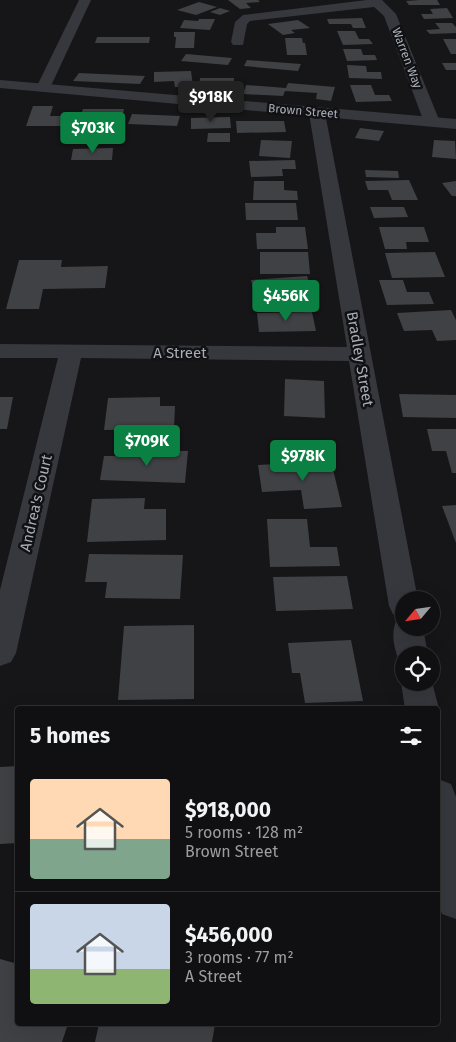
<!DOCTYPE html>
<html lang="en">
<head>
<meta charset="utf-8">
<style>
  :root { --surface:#101012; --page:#19191b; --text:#f1f3f6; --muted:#9c9d9f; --line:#303032; --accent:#0b8043 }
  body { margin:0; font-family:"Fira Sans",sans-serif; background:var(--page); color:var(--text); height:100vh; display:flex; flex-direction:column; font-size:19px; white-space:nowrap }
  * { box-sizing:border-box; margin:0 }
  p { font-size:16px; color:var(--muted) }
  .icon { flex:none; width:28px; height:28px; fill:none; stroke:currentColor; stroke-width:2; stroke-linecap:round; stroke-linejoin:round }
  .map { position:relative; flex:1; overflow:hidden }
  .sheet { position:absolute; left:15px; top:706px; width:425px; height:320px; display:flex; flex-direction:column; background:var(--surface); border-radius:5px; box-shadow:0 5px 20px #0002,0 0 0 1px var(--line) }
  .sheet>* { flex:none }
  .needle { width:32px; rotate:241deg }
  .controls { position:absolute; left:395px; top:591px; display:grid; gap:10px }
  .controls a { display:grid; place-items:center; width:45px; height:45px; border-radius:50%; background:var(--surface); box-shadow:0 5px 20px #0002,0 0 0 1px var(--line); font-size:25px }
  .price { position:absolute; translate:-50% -42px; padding:0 11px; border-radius:5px; background:var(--accent); color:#fff; font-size:16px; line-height:32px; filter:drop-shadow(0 1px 2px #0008) }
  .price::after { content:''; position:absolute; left:50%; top:30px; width:15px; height:11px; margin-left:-8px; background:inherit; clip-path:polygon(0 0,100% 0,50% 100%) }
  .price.on { background:#222; color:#fff }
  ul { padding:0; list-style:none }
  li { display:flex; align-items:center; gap:15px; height:125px; padding:0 15px }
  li+li { border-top:1px solid var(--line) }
  li span { display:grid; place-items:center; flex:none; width:140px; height:100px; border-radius:5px; color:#555 }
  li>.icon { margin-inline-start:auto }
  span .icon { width:60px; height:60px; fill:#fffc; stroke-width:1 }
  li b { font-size:21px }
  h2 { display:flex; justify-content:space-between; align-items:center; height:60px; padding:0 15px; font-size:21px }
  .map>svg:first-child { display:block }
  .building { fill:#404145 }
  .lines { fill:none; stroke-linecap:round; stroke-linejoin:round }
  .minor { fill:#37383d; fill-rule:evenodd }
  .tertiary { fill:#37383d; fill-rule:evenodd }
  .labels { text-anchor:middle; stroke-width:5; stroke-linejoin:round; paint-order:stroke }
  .far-street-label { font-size:12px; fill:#a8adb8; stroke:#111113 }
  .street-label { font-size:15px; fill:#a8adb8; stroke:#111113 }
</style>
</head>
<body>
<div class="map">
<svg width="456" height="1042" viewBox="0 0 456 1042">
  <rect width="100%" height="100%" fill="#161618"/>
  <g class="building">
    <polygon points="228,0 258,0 260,2 246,3 251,8 240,9"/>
    <polygon points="420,0 437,0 440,5 409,5 406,1"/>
    <polygon points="199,2 217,7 196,15 177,10"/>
    <polygon points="220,8 230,11 220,15 210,12"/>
    <polygon points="447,8 453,18 424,19 421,14 433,14 430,9"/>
    <polygon points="362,18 366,28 353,28 351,24 329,24 327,19"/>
    <polygon points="199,19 215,19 210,30 180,28 184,20 198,21"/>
    <polygon points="298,20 310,28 291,30 295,33 283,35 268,24"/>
    <polygon points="435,23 452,23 456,27 456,33 430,34 426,30 440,29"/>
    <polygon points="337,31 355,31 359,39 369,39 373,44 343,45"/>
    <polygon points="174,32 195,32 194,48 175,48 176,37 174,37"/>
    <polygon points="97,37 150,37 149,43 95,43"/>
    <polygon points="285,38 302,38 303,43 305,43 307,55 287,55"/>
    <polygon points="443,39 456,39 456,54 451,54"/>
    <polygon points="343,49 361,49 363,55 375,55 377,60 347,61"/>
    <polygon points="186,54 232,58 228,65 181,61"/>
    <polygon points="247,60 301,64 298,71 244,66"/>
    <polygon points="442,63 456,63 456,70 446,70"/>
    <polygon points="347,65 366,66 367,72 381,72 382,79 349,78"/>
    <polygon points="191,71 193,87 175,87 174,81 154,82 154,72"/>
    <polygon points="79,73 145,76 140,84 73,81"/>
    <polygon points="200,78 234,78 234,91 218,91 218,86 199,86"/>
    <polygon points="288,83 335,87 331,101 316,99 317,93 285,91 283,96 243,94 246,85 286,88"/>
    <polygon points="350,85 371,85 375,95 389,95 392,101 356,102"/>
    <polygon points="33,106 53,106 50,116 71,116 69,126 26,126"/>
    <polygon points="83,109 124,109 120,128 94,128 96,124 85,124 87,118 80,118"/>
    <polygon points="132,114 180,116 177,126 128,124"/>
    <polygon points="230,117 231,128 191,129 191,118"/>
    <polygon points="236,121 284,121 286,132 237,133"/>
    <polygon points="360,128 384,131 379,141 355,138"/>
    <polygon points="208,133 230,133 230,142 207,142"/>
    <polygon points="261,140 292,141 290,158 259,156"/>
    <polygon points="434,140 455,141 456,159 432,157"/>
    <polygon points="113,148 112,160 71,160 73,149"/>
    <polygon points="295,160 296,169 282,169 283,176 251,177 249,161"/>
    <polygon points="365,170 398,171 399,178 366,177"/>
    <polygon points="409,180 418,200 392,200 388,190 368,190 365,181"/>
    <polygon points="254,181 284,181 284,190 297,191 298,200 253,200"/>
    <polygon points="456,181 456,196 452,196 442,183"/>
    <polygon points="245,203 296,203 298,220 246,220"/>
    <polygon points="370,207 404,207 408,217 374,218"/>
    <polygon points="276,227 305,227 308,249 257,249 256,233 276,233"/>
    <polygon points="379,227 424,227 429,242 406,242 407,249 385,249"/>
    <polygon points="260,252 308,252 310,274 260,274"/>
    <polygon points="435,252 445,277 392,278 385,253"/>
    <polygon points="19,260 62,260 61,267 108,266 105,288 43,289 39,309 6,309"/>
    <polygon points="307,276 316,303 277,306 273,291 254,292 251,280"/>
    <polygon points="379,280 403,280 407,292 429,292 434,304 387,305"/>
    <polygon points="451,310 456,320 456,340 437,341 432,330 404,331 397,313"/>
    <polygon points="312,312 316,331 259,332 257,313"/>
    <polygon points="285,379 324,381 325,418 284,416"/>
    <polygon points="399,394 456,395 456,418 403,417"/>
    <polygon points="0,397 13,397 7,429 0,429"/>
    <polygon points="160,397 160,406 175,406 174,429 104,430 108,398"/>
    <polygon points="427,429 456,429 456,473 452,473 446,451 432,451"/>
    <polygon points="138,450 188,451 185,483 100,480 104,456 137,456"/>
    <polygon points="331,461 342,507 304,509 301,490 262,492 258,465"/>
    <polygon points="145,498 144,509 166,509 166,540 87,542 92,499"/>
    <polygon points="456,505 456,543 442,506"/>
    <polygon points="267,519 307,519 310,547 337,547 340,566 270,567"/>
    <polygon points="89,554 183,555 180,599 105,598 107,582 85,582"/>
    <polygon points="347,576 353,609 276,611 273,577"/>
    <polygon points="194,625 194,699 118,700 124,626"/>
    <polygon points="351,640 363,701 305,703 300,673 292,673 288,643"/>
    <polygon points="18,766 18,843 0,844 0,767"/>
    <polygon points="0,959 18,964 18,1024 68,1024 62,1042 0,1042"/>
    <polygon points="99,1024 215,1024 212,1042 95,1042"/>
  </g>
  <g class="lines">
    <g class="minor">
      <polygon points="79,0 91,0 50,88 48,91 38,91 36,88"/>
      <polygon points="367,0 382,0 396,14 440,122 437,125 427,125 424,122 384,16 374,7 250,21 247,24 243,45 233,45 231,42 235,22 243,15"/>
      <path d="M317,108L322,110L325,113L418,600H404V628H423L428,655H404V665L401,664C394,651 390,633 397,619L403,617L393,614L389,606L349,361L81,358L16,653L11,662L0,666V590L58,358H0V344L347,347L309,113L312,110Z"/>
      <polygon points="404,676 404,682 431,682 431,678 439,709 438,711 438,709 405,709 401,682"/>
      <polygon points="438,779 451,784 456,797 456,919 442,914 438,902"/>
    </g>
    <polygon class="tertiary" points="0,80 456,119 456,129 0,88"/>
  </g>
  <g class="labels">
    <g class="far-street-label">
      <text transform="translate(407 58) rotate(69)" y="4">Warren Way</text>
      <text transform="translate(303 111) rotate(5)" y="4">Brown Street</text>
    </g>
    <g class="street-label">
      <text x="180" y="358">A Street</text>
      <text transform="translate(360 359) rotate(80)" y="5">Bradley Street</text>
      <text transform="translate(36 503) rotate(-77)" y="5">Andrea's Court</text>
    </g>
  </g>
</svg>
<div class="controls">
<a><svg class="needle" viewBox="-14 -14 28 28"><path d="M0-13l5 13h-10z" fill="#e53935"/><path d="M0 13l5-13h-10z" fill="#9c9d9f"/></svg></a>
<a><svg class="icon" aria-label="locate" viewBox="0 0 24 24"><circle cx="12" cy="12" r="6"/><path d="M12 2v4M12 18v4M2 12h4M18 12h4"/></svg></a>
</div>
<b class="price on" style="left:211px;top:123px">$918K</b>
<b class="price" style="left:93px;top:154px">$703K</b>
<b class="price" style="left:286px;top:322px">$456K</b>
<b class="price" style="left:147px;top:467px">$709K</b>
<b class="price" style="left:303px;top:482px">$978K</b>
<section class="sheet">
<h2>5 homes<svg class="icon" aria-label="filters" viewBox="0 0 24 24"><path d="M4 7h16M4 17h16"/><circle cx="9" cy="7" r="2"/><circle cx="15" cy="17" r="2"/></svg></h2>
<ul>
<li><span style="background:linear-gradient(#ffd9b3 60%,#7fa58c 0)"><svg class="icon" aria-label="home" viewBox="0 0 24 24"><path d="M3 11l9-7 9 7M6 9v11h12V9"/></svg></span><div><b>$918,000</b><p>5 rooms · 128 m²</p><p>Brown Street</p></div></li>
<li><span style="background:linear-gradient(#c9d6e8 65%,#8fb573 0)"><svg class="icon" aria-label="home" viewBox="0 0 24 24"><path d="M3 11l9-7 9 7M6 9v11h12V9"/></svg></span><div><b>$456,000</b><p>3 rooms · 77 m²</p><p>A Street</p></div></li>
</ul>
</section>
</div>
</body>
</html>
